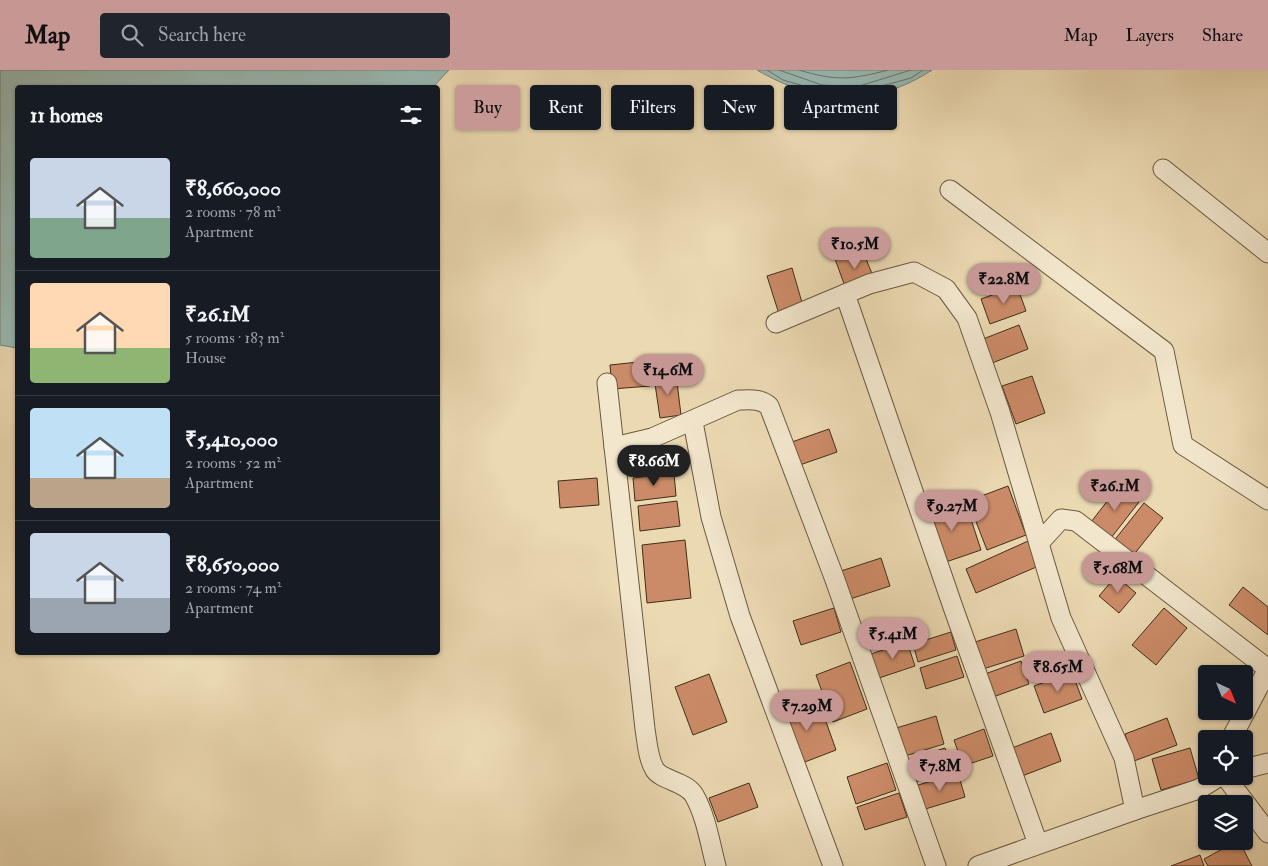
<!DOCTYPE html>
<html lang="en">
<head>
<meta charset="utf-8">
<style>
  :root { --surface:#171b24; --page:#20242c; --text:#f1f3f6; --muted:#9ea1a6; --line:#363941; --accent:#c59692 }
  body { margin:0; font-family:"IM FELL Double Pica",serif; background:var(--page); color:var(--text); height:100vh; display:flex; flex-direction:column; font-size:19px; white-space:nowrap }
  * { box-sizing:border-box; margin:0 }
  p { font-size:16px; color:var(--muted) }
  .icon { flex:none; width:28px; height:28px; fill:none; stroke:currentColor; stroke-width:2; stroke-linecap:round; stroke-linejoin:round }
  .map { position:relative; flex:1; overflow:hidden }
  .drawer { position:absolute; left:15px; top:15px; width:425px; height:570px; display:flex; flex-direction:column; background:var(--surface); border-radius:5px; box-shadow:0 1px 4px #0004 }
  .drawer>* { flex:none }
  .top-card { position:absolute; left:455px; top:15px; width:475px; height:45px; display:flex; gap:10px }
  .needle { width:32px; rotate:137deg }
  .fabs { position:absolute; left:1198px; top:595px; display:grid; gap:10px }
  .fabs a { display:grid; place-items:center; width:55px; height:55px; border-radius:5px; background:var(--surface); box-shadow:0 1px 4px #0004; font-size:25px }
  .price { position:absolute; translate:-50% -42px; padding:0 11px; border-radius:18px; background:var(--accent); color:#111; font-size:16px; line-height:32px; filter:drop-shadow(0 1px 2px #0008) }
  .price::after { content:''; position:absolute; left:50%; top:30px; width:15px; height:11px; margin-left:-8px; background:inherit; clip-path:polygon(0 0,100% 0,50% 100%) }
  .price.current { background:#222; color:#fff }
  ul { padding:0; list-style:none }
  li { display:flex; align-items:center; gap:15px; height:125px; padding:0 15px }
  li+li { border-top:1px solid var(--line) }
  li span { display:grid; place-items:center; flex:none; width:140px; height:100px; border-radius:5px; color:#555 }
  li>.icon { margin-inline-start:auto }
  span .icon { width:60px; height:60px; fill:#fffc; stroke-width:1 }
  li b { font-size:21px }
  h2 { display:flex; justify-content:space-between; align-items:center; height:60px; padding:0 15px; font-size:21px }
  .chip { padding:0 18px; border-radius:5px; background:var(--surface); box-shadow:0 1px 4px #0004; font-size:18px; line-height:45px }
  .chip.current { background:var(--accent); color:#111 }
  header { display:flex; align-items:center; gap:30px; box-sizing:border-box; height:70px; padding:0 25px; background:var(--accent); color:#111 }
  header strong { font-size:24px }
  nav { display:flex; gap:28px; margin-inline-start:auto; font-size:18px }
  .search { width:350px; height:45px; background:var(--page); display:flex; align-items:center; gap:12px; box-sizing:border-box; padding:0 18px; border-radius:5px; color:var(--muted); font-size:19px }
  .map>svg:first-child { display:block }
  .water { fill:#99b9b3; stroke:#758275 }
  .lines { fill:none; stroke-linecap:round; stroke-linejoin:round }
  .shore { stroke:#6c7466; stroke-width:1 }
  .building { fill:#cc8b68; stroke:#3f2f19 }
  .street-casing { stroke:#6a5a3f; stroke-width:21 }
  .street { stroke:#f2e6cd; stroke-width:19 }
</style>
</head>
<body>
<header>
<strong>Map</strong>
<div class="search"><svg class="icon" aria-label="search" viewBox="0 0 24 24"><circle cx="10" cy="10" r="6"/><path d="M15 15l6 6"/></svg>Search here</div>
<nav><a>Map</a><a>Layers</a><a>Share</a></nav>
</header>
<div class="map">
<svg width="1268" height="796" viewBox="0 0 1268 796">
  <rect width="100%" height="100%" fill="#ebd9b2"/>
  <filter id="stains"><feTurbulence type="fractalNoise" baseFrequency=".004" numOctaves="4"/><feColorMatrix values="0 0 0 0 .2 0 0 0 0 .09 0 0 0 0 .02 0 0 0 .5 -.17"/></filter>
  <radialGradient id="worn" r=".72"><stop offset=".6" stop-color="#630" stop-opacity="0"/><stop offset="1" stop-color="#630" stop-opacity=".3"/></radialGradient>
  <g class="water">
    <polygon points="0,0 449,0 432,18 18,18 17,278 0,275"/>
    <path d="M757,0H932C874,38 815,34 757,0Z"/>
  </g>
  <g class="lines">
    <g class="shore">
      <polyline points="767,0 783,10 821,21 856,23 911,8 923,0"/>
      <polyline points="779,0 822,15 856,17 911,0"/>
      <path d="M799,0C835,11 851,10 888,0"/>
    </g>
  </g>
  <g class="building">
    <polygon points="862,179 875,211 847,222 835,189"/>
    <polygon points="792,198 803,236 779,244 767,206"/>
    <polygon points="1017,216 1026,241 990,254 981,229"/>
    <polygon points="1019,255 1028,279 987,295 978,271"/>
    <polygon points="648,291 650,316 612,319 610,295"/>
    <polygon points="676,304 681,345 660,348 654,307"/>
    <polygon points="1032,306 1045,343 1016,354 1002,316"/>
    <polygon points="829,359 837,382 797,396 789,373"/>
    <polygon points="674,403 676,426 635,431 633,408"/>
    <polygon points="597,408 599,435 560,438 558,411"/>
    <polygon points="1008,416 1026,465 987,480 968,431"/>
    <polygon points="1119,416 1139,432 1111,468 1091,452"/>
    <polygon points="677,431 680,456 640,461 638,436"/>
    <polygon points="965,431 981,480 940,494 924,444"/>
    <polygon points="1144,433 1163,448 1132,487 1113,472"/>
    <polygon points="1037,467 1048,492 976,523 966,499"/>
    <polygon points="685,470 691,528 647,533 642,475"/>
    <polygon points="881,488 890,516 847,530 838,502"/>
    <polygon points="1116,506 1136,523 1119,543 1099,526"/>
    <polygon points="1243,517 1268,537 1268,565 1229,535"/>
    <polygon points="834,538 841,562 801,575 793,551"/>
    <polygon points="1164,538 1187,558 1156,595 1132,575"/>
    <polygon points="1016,559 1024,586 983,599 975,572"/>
    <polygon points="951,562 956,580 918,592 913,574"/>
    <polygon points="907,572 915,596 879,608 871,584"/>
    <polygon points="957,586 964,607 926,619 920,598"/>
    <polygon points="1021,591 1029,614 993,627 985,604"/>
    <polygon points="850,592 867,639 833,652 816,605"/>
    <polygon points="1072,602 1082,629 1044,643 1034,616"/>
    <polygon points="709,604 727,652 693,665 675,617"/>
    <polygon points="818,629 836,680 797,695 779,644"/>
    <polygon points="936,646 944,674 902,687 893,659"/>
    <polygon points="1167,648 1177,675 1134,691 1125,664"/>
    <polygon points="984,659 993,686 963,696 954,670"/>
    <polygon points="1051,663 1061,691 1022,706 1012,678"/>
    <polygon points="945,678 953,700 915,712 908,690"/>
    <polygon points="1190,678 1199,709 1161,720 1152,689"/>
    <polygon points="887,693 896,720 856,734 847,707"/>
    <polygon points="958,703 965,727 922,740 915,716"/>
    <polygon points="749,713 758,737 718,752 709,728"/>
    <polygon points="899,723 907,747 865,760 857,737"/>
    <polygon points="1237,771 1239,771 1252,796 1208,796 1204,789"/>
    <polygon points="1200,785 1204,796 1171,796"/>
  </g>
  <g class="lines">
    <defs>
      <g id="street">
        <polyline points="1163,99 1268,183"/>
        <polyline points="950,120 1164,281 1183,375 1268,430"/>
        <polyline points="845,224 954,540 1038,774"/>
        <polyline points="776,253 869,214 914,202 946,219 967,248 1000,342 1061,548 1124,688 1135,740 1199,719 1220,706"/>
        <path d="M607,313L645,659C647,671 648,689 655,700C663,711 685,711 694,725C706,746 710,773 716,796"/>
        <polyline points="693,352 711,447 740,546 833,796"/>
        <path d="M614,377L652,368L738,330C749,330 760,328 769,336L834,507L936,796"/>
        <polyline points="1039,473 1061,449 1076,451 1268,599"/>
        <polyline points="1231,669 1268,599"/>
        <polyline points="1244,699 1268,693"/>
        <polyline points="1225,706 1268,763"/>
        <polyline points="978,796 1135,740"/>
      </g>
    </defs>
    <use href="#street" class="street-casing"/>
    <use href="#street" class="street"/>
  </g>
  <rect width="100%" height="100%" filter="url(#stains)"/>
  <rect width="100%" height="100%" fill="url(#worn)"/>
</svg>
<div class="fabs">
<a><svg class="needle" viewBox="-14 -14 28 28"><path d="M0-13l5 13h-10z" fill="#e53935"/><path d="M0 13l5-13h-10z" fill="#9ea1a6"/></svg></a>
<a><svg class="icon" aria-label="locate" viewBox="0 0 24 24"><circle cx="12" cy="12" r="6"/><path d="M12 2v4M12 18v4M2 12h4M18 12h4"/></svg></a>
<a><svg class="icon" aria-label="layers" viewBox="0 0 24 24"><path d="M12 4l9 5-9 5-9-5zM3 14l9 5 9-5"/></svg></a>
</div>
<b class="price" style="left:855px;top:200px">₹10.5M</b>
<b class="price" style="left:1004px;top:235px">₹22.8M</b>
<b class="price" style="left:668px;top:326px">₹14.6M</b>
<b class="price current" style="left:654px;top:417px">₹8.66M</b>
<b class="price" style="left:1115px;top:442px">₹26.1M</b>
<b class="price" style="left:952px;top:462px">₹9.27M</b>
<b class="price" style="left:1118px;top:524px">₹5.68M</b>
<b class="price" style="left:893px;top:590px">₹5.41M</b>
<b class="price" style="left:1058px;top:623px">₹8.65M</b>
<b class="price" style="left:807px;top:662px">₹7.29M</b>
<b class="price" style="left:940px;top:722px">₹7.8M</b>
<div class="top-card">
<a class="chip current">Buy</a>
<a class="chip">Rent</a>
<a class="chip">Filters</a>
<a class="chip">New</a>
<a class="chip">Apartment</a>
</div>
<section class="drawer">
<h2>11 homes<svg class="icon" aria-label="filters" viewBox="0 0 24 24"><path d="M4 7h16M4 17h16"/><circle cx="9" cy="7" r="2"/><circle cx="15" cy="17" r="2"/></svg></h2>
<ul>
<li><span style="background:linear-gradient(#c9d6e8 60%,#7fa58c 0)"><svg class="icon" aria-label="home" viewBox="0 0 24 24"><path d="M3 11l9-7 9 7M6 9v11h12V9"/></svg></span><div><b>₹8,660,000</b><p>2 rooms · 78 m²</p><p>Apartment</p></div></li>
<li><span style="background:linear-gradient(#ffd9b3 65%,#8fb573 0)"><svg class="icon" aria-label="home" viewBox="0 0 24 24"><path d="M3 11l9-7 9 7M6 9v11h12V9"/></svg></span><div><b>₹26.1M</b><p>5 rooms · 183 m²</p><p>House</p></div></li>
<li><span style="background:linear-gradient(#bfe0f5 70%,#b9a48a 0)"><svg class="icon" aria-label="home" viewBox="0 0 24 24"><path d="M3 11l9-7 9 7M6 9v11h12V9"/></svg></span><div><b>₹5,410,000</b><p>2 rooms · 52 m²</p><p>Apartment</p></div></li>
<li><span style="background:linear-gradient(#c9d6e8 65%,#9aa5b1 0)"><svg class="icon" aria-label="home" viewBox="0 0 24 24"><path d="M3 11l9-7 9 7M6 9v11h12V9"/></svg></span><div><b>₹8,650,000</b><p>2 rooms · 74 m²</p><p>Apartment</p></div></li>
</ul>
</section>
</div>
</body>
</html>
